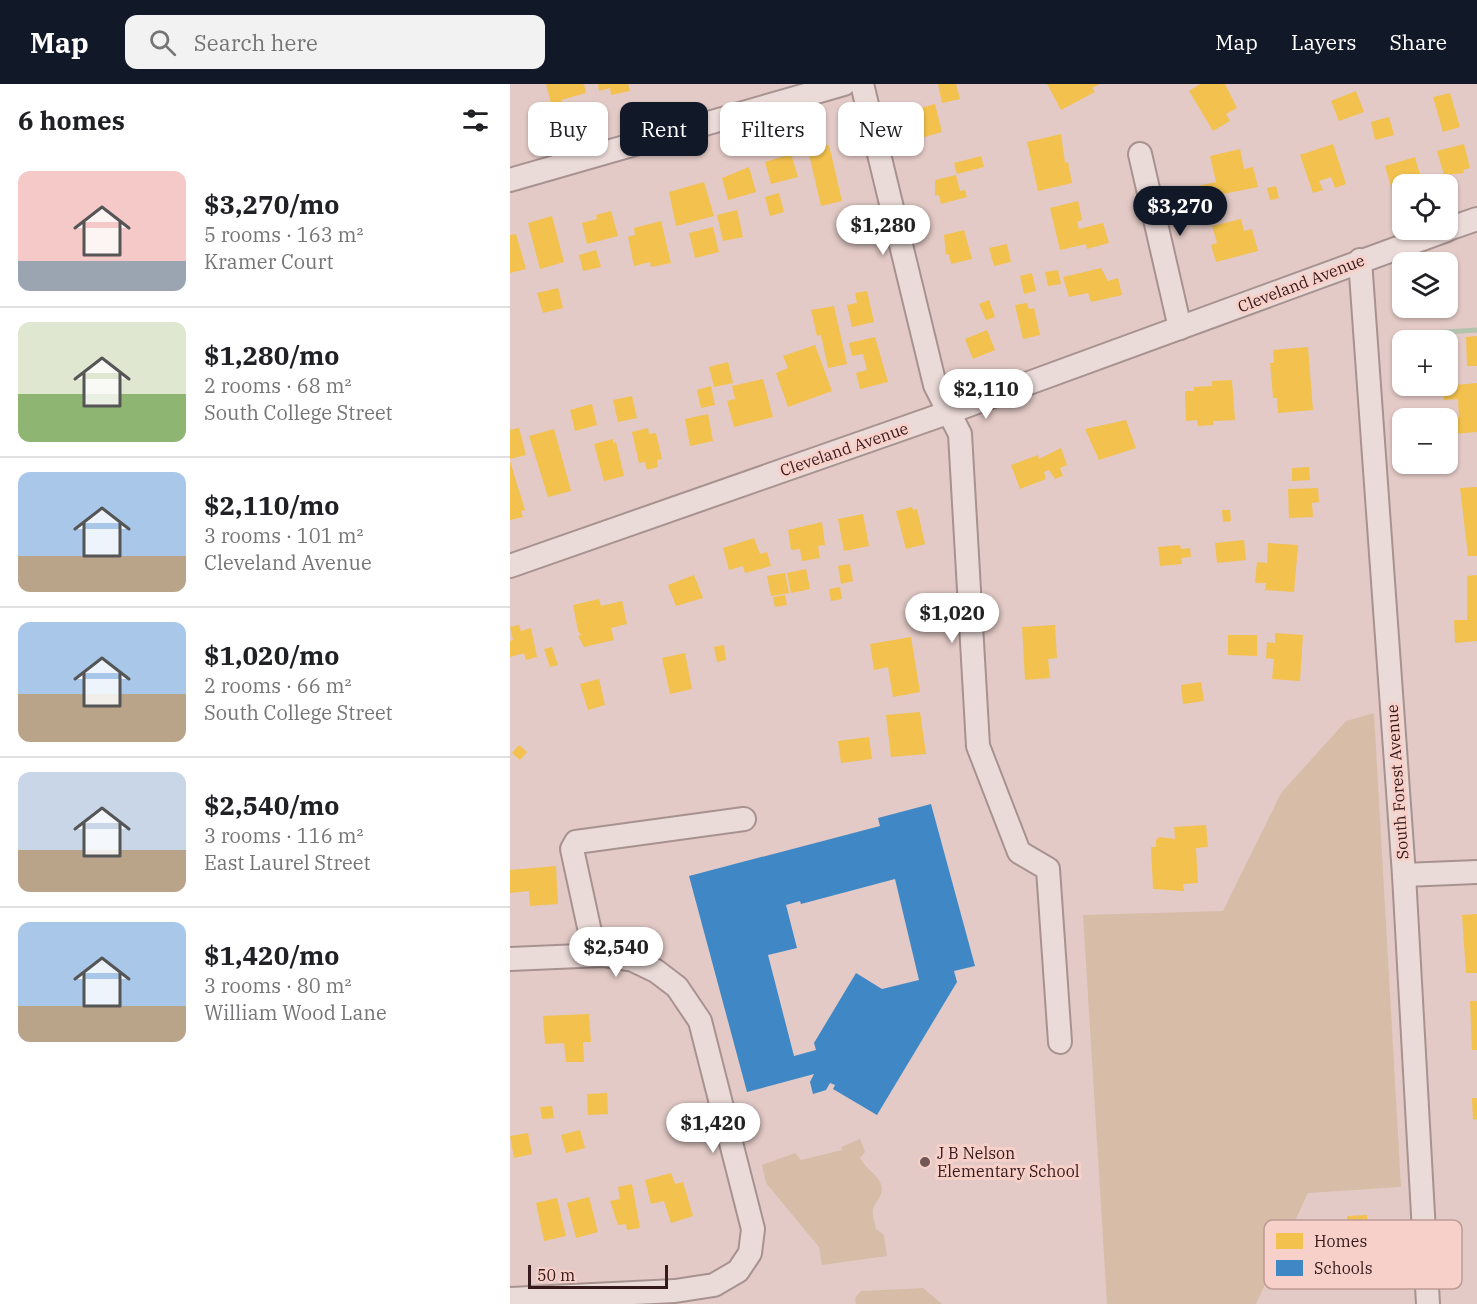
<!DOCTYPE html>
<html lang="en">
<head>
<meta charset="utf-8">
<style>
  :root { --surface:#fff; --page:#f2f2f2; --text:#202124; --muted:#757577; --line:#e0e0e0; --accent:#111827 }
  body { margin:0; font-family:"IBM Plex Serif",serif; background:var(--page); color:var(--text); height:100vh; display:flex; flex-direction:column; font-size:22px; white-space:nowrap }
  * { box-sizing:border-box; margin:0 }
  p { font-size:20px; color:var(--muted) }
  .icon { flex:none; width:33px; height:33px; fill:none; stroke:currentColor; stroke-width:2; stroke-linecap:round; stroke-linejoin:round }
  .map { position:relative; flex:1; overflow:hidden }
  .details { display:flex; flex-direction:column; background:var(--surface); width:510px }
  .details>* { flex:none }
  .banner { position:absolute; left:18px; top:18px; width:570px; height:54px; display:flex; gap:12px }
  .fabs { position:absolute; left:882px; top:90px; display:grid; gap:12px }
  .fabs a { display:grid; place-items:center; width:66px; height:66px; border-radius:12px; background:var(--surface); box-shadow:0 2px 4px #0004; font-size:30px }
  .scale { position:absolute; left:18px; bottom:15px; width:140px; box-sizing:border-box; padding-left:6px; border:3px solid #35191b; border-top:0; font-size:16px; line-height:21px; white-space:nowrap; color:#35191b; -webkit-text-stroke:4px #f7d1c9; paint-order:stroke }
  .price { position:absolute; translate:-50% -51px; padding:0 14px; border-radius:21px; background:#fff; color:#222; font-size:20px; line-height:39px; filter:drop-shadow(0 2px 3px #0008) }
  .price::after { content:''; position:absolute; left:50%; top:36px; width:18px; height:14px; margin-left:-9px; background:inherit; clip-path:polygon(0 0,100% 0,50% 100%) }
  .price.on { background:var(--accent); color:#fff }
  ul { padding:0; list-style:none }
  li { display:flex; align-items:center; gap:18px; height:150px; padding:0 18px }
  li+li { border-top:2px solid var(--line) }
  li span { display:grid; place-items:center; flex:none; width:168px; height:120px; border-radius:12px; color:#555 }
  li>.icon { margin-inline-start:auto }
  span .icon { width:72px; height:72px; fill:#fffc; stroke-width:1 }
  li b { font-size:26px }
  h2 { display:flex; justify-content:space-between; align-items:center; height:72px; padding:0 18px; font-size:26px }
  .pill { padding:0 21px; border-radius:12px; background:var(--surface); box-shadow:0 2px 4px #0004; font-size:21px; line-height:54px }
  .pill.on { background:var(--accent); color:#fff }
  header { display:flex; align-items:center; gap:36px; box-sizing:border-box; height:84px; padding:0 30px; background:var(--accent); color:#fff }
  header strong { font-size:28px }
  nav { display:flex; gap:33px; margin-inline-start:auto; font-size:21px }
  .search { width:420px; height:54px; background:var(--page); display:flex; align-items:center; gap:15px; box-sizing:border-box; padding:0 21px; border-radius:12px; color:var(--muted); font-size:22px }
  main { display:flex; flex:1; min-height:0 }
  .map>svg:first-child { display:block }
  .green { fill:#d7bda7 }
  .homes { fill:#f2c14e }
  .schools { fill:#3f88c5; fill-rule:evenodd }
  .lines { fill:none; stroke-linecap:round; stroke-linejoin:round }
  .stream { stroke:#b3c3ae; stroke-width:5 }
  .minor-casing { stroke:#a79290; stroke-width:26 }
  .minor { stroke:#ebdbd8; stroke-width:22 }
  .poi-dot { fill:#725757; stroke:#f7d1c9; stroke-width:2 }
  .labels { text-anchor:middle; stroke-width:6; stroke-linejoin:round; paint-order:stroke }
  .street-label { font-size:16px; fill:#35191b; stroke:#f7d1c9 }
  .poi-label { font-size:16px; fill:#35191b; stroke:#f7d1c9; text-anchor:start }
  .key { fill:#f7d1c9; stroke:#bd9a95; stroke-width:1.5 }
  .key-label { font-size:16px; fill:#35191b }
</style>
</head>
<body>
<header>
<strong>Map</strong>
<div class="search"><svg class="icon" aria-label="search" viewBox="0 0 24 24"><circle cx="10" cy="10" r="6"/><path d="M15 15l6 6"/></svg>Search here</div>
<nav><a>Map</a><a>Layers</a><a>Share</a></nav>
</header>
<main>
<section class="details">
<h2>6 homes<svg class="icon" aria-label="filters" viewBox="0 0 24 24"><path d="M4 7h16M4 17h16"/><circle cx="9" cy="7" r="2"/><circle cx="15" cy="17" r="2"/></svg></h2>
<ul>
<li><span style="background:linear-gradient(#f6c9c9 75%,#9aa5b1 0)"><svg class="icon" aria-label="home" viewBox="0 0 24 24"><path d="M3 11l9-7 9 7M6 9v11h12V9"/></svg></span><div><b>$3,270/mo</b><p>5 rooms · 163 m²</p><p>Kramer Court</p></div></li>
<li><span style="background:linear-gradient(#dfe7d0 60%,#8fb573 0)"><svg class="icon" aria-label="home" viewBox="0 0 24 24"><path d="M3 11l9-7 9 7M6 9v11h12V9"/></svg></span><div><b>$1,280/mo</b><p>2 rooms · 68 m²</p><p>South College Street</p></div></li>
<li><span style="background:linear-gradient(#a9c7e8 70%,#b9a48a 0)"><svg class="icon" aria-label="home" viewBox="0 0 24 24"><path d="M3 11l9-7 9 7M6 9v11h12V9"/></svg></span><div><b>$2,110/mo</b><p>3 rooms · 101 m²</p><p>Cleveland Avenue</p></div></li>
<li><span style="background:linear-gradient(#a9c7e8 60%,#b9a48a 0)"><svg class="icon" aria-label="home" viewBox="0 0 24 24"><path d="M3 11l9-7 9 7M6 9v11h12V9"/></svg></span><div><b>$1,020/mo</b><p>2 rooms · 66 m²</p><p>South College Street</p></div></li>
<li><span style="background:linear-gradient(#c9d6e8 65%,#b9a48a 0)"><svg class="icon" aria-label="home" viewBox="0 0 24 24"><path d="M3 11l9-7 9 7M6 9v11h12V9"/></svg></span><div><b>$2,540/mo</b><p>3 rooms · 116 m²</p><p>East Laurel Street</p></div></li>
<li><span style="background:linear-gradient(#a9c7e8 70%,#b9a48a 0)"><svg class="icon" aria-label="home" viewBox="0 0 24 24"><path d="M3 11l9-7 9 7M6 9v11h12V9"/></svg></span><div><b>$1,420/mo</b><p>3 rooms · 80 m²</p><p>William Wood Lane</p></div></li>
</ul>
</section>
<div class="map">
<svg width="967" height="1220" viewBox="0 0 967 1220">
  <rect width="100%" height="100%" fill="#e3cac6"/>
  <g class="green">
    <polygon points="864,629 891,1103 798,1109 746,1220 597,1220 573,831 713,827 771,709 836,637"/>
    <path d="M350,1055L355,1068L350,1074C356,1085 366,1089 371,1100C375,1112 365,1116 363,1126C362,1131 365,1140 366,1145L374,1151L377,1172L312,1181L309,1163L256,1099L252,1081L285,1069L291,1076L332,1066L331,1063Z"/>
    <polygon points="413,1204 432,1220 346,1220 345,1214 351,1207"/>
  </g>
  <g class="homes">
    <polygon points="36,0 74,0 76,9 51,16 53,24 43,27"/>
    <polygon points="88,0 118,0 120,7 101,11 100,4 89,7"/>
    <polygon points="428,0 446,0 450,15 432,19"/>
    <polygon points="537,0 590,0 582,4 585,8 551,26"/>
    <polygon points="690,0 715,0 727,24 716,30 720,37 703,47 679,7"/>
    <polygon points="846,7 854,28 829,37 821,17"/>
    <polygon points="940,9 950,43 933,48 923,13"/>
    <polygon points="425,20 432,48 411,54 403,26"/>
    <polygon points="879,33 884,51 865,56 861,38"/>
    <polygon points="551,50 555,79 558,78 562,99 528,107 517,58"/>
    <polygon points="823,60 836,100 825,104 821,93 809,97 813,106 803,109 790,71"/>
    <polygon points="954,60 960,84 953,86 954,89 934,91 927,67"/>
    <polygon points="319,61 332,117 311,122 298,66"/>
    <polygon points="730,65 734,85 743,83 748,103 713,110 715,117 692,123 688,102 706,98 700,72"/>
    <polygon points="281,70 288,93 261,100 255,78"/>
    <polygon points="471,72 474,83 447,90 444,79"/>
    <polygon points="905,73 912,98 892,100 892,103 882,106 875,82"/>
    <polygon points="239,83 246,108 218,116 212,94"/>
    <polygon points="446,91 450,107 455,106 457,113 431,120 429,111 425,112 425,96"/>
    <polygon points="194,98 204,132 166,142 159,108"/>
    <polygon points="766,102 769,114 760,116 757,104"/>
    <polygon points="269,109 274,128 260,132 255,113"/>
    <polygon points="568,117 572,136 567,138 569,145 593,139 599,159 577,165 576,160 550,166 540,124"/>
    <polygon points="227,126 233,153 213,157 207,131"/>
    <polygon points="101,127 108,152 77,160 72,139 87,135 86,131"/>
    <polygon points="42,132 54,178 30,185 18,139"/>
    <polygon points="731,135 734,147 742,145 748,167 706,178 701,161 707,159 702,142"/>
    <polygon points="151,137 161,179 141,183 140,178 124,182 118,153 125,151 124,144"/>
    <polygon points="203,143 209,168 185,174 179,149"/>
    <polygon points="454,146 462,175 441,180 439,170 436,171 434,151"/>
    <polygon points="6,150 16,185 0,189 0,151"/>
    <polygon points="497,160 501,178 484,182 479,164"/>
    <polygon points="86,166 91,183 73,187 69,171"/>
    <polygon points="591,184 598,197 608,194 612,211 581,218 578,209 559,213 553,193"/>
    <polygon points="548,186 551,200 538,202 535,188"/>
    <polygon points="522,189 526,207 514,210 510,192"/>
    <polygon points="48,204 53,224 33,229 27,209"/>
    <polygon points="357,207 364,238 342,243 337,221 347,219 345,209"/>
    <polygon points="479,216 485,233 476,236 469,220"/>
    <polygon points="517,219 519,225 524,224 530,251 513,255 505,221"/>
    <polygon points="324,222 337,280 318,284 311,251 307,252 301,226"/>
    <polygon points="477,246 485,266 463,275 455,255"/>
    <polygon points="967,252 967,282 957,282 956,253"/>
    <polygon points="365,253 378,298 350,305 346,289 357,286 353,270 342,272 339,259"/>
    <polygon points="305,261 322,307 278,323 266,289 278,284 273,272"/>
    <polygon points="798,263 803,326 768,329 767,314 763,314 760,279 764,279 763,266"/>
    <polygon points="218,278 223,299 204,303 199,283"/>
    <polygon points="253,295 263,333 224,343 217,317 225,315 222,302"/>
    <polygon points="722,296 725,336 703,337 703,341 688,342 687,336 676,337 675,307 684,307 684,303 702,302 702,297"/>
    <polygon points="967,299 967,348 943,350 942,333 949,333 948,315 934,316 934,302"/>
    <polygon points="201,302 205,321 191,324 187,306"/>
    <polygon points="122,312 127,334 108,338 103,316"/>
    <polygon points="82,320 87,341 65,347 60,326"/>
    <polygon points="198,330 203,357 180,362 175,335"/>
    <polygon points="616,336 626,364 589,376 575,345"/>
    <polygon points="9,344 16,371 0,375 0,346"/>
    <polygon points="138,344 139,350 146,349 152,375 147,376 148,383 137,386 135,378 129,379 122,348"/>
    <polygon points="44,345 61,407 38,413 19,352"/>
    <polygon points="103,355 103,359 106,358 114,392 94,397 84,360"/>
    <polygon points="551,364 557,381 550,384 553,392 545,395 539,386 534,388 536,395 510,405 501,381 528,371 529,375"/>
    <polygon points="0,377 15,426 11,427 13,433 0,436"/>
    <polygon points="799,383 800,396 782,397 782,384"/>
    <polygon points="967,403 967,472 958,472 950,404"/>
    <polygon points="808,404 809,418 802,419 803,433 779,434 778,405"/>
    <polygon points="402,423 403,426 407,425 415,460 396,465 386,427"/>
    <polygon points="712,426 720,426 721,437 713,438"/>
    <polygon points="353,430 359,462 334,467 328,435"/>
    <polygon points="312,438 315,461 308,462 310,474 292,477 290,465 281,466 278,446"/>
    <polygon points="244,454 250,470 257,468 261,482 235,489 233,482 219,486 213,464"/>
    <polygon points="734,456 736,476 707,479 705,459"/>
    <polygon points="758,459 788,461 784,508 755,506 756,499 745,499 747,478 757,479"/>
    <polygon points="670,461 671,465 680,464 681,473 671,474 672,480 650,482 648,463"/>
    <polygon points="340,480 343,497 331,500 328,482"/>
    <polygon points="296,485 300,505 281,509 277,489"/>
    <polygon points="275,489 279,509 261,512 257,492"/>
    <polygon points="184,491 193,514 166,522 158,501"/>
    <polygon points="967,491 967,557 945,559 944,536 957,536 957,492"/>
    <polygon points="330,503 332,515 321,517 319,505"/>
    <polygon points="275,511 277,521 265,523 263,513"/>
    <polygon points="89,515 91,522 112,517 117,540 101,544 104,556 74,563 68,552 71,551 68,547 63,521"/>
    <polygon points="9,541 11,547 21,544 27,573 16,576 14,569 0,573 0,557 3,556 0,543"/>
    <polygon points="545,541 547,574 538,575 540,594 515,596 512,543"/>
    <polygon points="765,549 793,551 790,597 762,595 764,575 756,574 757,558 765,559"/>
    <polygon points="718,551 747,551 747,572 718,571"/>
    <polygon points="401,553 410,608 383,613 378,583 364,586 360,560"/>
    <polygon points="214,561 216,576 207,578 204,563"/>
    <polygon points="42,563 48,581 40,583 34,565"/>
    <polygon points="175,569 182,605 160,610 152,574"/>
    <polygon points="89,595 95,621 78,626 70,600"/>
    <polygon points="691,598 694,617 673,620 671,601"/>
    <polygon points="410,628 416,670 381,673 376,631"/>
    <polygon points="359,653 362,675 331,679 328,657"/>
    <polygon points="9,661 17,668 10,676 2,669"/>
    <polygon points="696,741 698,763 686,764 688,799 673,800 674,807 643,805 641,763 646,763 646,756 649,753 665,755 664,743"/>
    <polygon points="46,782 48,820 20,822 19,807 0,809 0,786"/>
    <polygon points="967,830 967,889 956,889 952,831"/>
    <polygon points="960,917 967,917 967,966 962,966"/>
    <polygon points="79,930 81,958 73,958 74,978 56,978 54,959 35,960 33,932"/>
    <polygon points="97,1009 98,1030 78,1031 77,1010"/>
    <polygon points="962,1014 967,1014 967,1035 963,1036"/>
    <polygon points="42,1022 44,1034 32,1035 30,1023"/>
    <polygon points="70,1046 75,1064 56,1069 51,1051"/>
    <polygon points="18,1049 22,1070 4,1074 0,1052"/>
    <polygon points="161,1089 165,1100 173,1098 183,1132 161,1139 154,1117 141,1120 135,1096"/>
    <polygon points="122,1100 130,1144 117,1146 116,1140 108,1141 100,1117 110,1115 108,1103"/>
    <polygon points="79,1113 88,1148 66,1154 57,1119"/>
    <polygon points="47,1114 56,1152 34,1157 26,1119"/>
    <polygon points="857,1131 858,1151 854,1151 856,1183 836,1184 834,1151 838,1150 837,1132"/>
  </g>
  <path class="schools" d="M421,720L465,882L444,887L447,898L367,1031L323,1005L325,1001L320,999L316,1006L303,1010L300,998L304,990L237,1008L179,792L370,742L368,734ZM385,795L409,896L372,905L346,889L304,959L306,966L284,972L258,871L287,864L276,821L290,817L291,820Z"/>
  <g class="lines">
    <polyline class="stream" points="888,251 967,246"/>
    <defs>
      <g id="minor">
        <polyline points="352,0 425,301 450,350 468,662 509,768 538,785 550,958"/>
        <polyline points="630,70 670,244"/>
        <polyline points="0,96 334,0"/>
        <polyline points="938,145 967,135"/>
        <polyline points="850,176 894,791 918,1220"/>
        <polyline points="0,482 437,329 937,146"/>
        <polyline points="894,791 967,788"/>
        <polyline points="85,871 62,765 66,758 234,735"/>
        <polyline points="0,875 93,871 123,876 146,887 167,903 190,937 243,1145 240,1169 228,1187 204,1201 165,1207 0,1215"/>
      </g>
    </defs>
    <use href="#minor" class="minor-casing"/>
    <use href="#minor" class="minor"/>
  </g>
  <circle class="poi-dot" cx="415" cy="1078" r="6"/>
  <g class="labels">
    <g class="street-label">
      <text transform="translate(791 199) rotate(-21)" y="6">Cleveland Avenue</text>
      <text transform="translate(334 365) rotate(-19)" y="6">Cleveland Avenue</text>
      <text transform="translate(887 698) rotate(-94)" y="6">South Forest Avenue</text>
    </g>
    <g class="poi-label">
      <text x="427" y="1075">J B Nelson<tspan x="427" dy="18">Elementary School</tspan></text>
    </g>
  </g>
  <rect x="754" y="1136" width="198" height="69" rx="9" class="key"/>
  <rect x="766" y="1149" width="27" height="16" fill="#f2c14e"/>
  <rect x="766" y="1176" width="27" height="16" fill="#3f88c5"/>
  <g class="key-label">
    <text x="804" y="1163">Homes</text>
    <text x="804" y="1190">Schools</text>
  </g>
</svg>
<div class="fabs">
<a><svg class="icon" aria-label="locate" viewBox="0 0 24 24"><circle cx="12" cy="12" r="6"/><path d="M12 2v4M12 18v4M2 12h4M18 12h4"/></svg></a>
<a><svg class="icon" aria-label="layers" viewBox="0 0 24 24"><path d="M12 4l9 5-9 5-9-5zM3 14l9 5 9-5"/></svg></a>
<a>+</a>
<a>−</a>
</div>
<div class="scale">50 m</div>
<b class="price on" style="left:670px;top:153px">$3,270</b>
<b class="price" style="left:373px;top:172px">$1,280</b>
<b class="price" style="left:476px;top:336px">$2,110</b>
<b class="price" style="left:442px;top:560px">$1,020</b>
<b class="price" style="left:106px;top:894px">$2,540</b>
<b class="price" style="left:203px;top:1070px">$1,420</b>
<div class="banner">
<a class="pill">Buy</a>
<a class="pill on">Rent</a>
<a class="pill">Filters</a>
<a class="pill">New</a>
</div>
</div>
</main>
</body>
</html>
